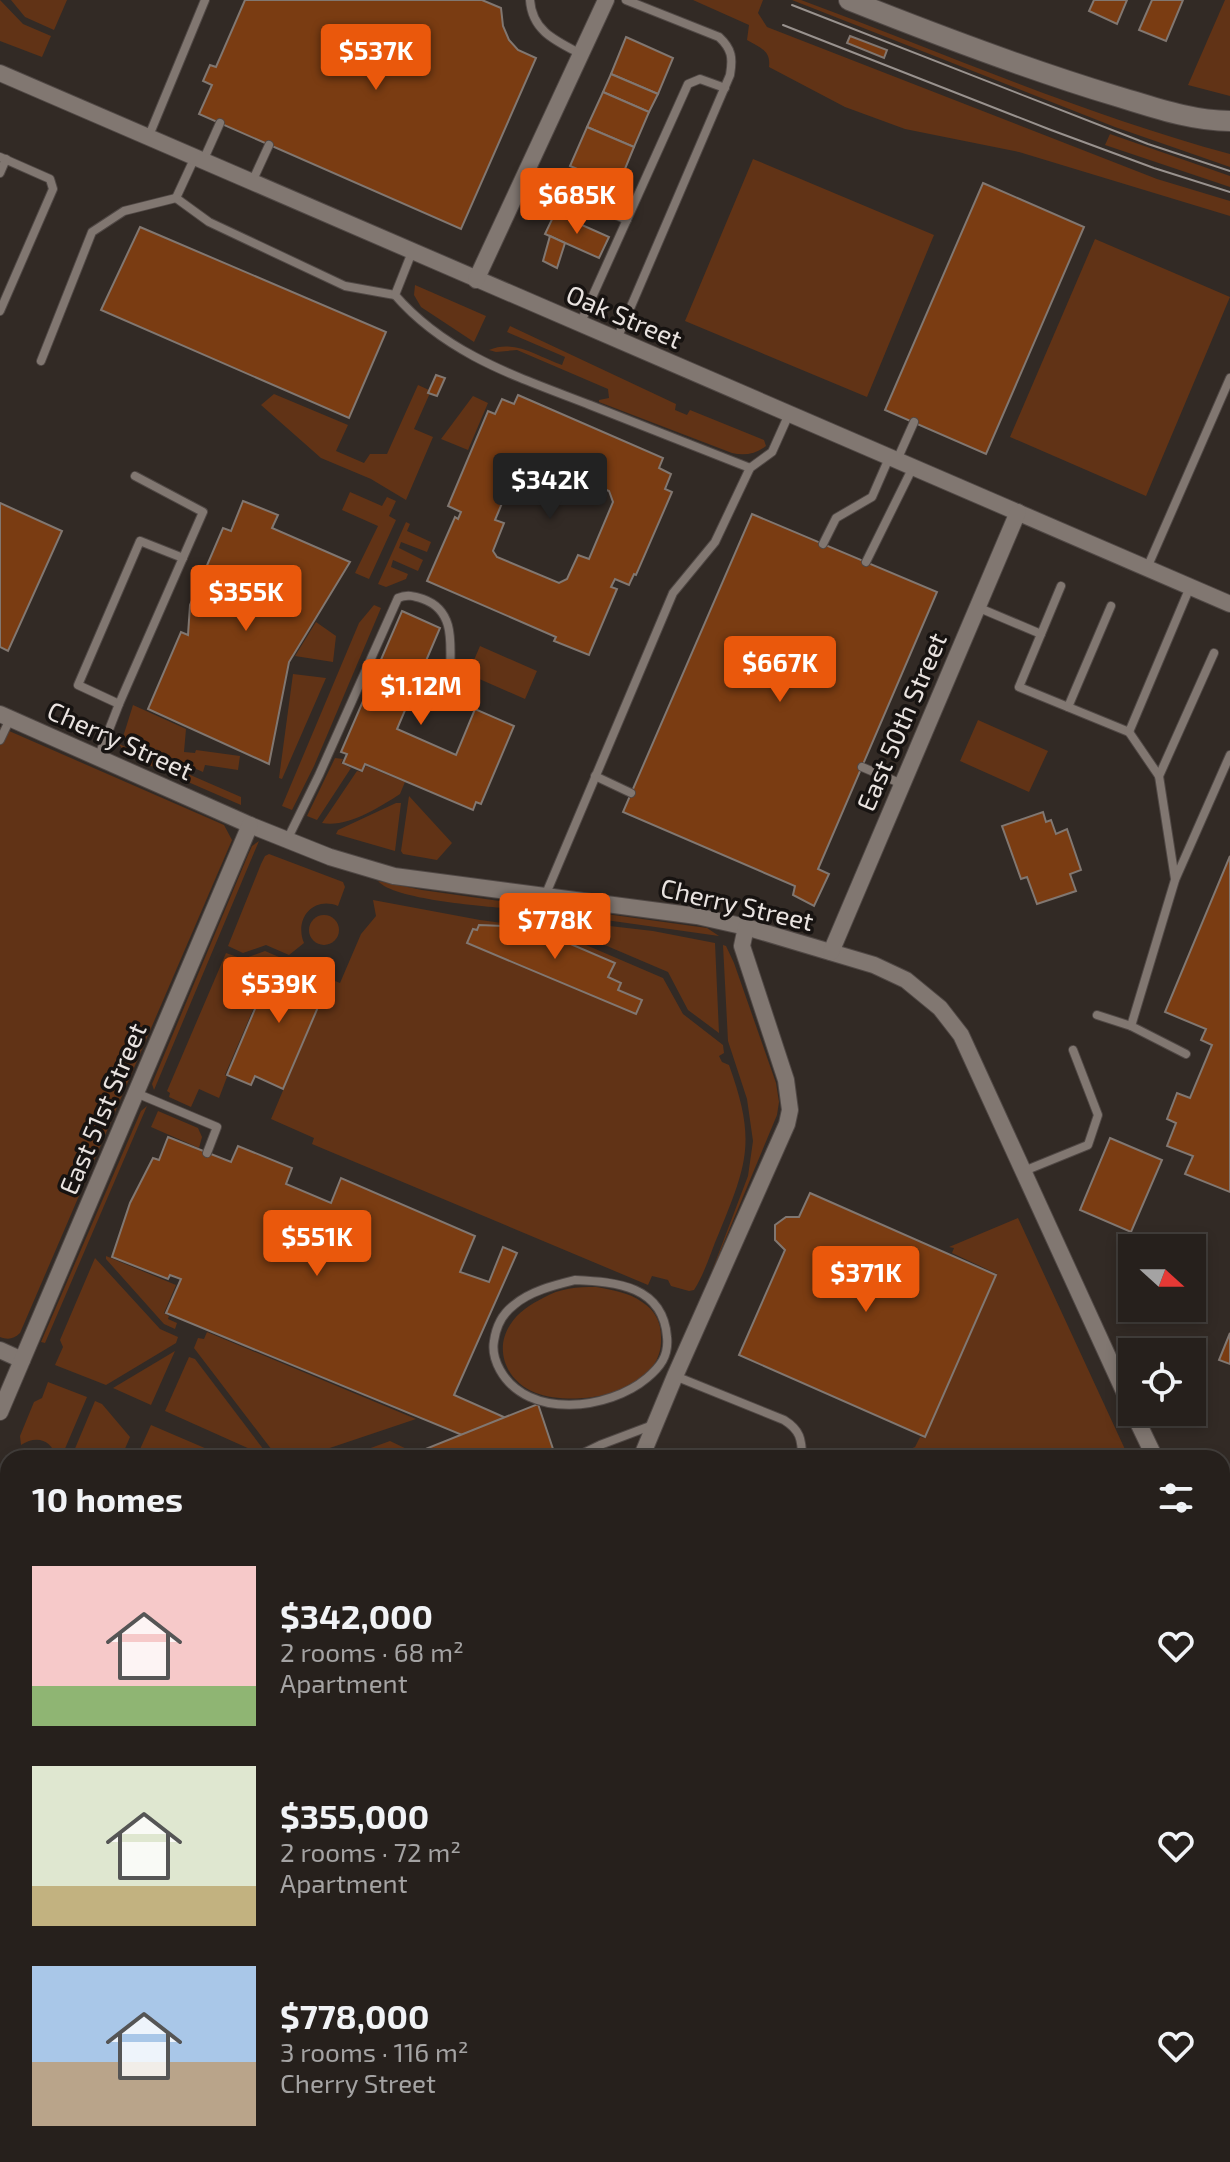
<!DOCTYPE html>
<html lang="en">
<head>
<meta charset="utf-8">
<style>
  :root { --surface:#26201c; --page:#322d29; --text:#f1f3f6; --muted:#a4a3a3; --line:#423e3b; --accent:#ea580c }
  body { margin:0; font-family:"Exo 2",sans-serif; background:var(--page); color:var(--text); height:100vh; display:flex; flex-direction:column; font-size:30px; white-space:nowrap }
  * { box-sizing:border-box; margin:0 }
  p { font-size:26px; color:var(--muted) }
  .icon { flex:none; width:44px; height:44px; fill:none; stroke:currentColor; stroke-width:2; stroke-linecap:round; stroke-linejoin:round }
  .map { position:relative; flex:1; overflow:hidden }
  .panel { position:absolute; left:0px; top:1450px; width:1230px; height:712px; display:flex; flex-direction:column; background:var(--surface); border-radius:24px 24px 0 0; box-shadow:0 4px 12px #0003,0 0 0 2px var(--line) }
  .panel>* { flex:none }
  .needle { width:52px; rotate:111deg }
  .buttons { position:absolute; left:1118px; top:1234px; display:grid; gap:16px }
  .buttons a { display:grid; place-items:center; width:88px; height:88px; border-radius:0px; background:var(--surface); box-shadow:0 4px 12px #0003,0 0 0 2px var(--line); font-size:40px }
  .price { position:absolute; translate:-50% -68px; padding:0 18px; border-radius:8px; background:var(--accent); color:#fff; font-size:26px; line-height:52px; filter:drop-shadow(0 2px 4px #0008) }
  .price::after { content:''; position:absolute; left:50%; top:48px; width:24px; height:18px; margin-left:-12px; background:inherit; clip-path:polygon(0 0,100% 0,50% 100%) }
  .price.active { background:#222; color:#fff }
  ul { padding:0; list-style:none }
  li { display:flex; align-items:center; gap:24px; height:200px; padding:0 32px }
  li span { display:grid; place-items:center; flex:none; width:224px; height:160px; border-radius:0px; color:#555 }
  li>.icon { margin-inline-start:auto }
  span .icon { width:96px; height:96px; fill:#fffc; stroke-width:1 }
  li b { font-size:34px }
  h2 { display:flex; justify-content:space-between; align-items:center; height:96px; padding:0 32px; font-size:34px }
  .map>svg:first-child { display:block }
  .green { fill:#613316 }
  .water { fill:#2f0f00 }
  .building { fill:#7a3c12; stroke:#817771; stroke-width:2; fill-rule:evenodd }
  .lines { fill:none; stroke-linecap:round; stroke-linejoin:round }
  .lane-casing { stroke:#504845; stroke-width:10 }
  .street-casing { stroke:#504845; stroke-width:18 }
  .secondary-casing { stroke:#504845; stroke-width:22 }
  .highway-casing { stroke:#504845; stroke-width:26 }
  .lane { stroke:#817771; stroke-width:8 }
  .street { stroke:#817771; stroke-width:16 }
  .secondary { stroke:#817771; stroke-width:20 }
  .highway { stroke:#fb9e68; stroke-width:24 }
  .tram { stroke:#99928e; stroke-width:2 }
  .labels { text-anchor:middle; stroke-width:7; stroke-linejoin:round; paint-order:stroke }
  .street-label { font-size:26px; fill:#e9e3e0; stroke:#171311 }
</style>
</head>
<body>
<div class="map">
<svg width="1230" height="2162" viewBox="0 0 1230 2162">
  <rect width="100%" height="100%" fill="#322a25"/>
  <g class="green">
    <polygon points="0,0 23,24 51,36 42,57 0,41"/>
    <polygon points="11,0 67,0 54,30 25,17"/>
    <path d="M693,0H763L758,13L767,27L1157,179L1230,201V216L1019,152L905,129L845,107L769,67C771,50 760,48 747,40L749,25Z"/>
    <path d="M792,0H801C944,53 1083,114 1230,154V167L1115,127Z"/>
    <polygon points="1225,0 1230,0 1230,96 1188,85"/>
    <polygon points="1110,134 1230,176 1230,187 1105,145"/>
    <polygon points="753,159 934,235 867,397 685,321"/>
    <polygon points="1095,239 1230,297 1146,496 1010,437"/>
    <polygon points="415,285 486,316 474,342 421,307 414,295"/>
    <path d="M510,326L676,404L675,410L687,415L690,410L764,440L766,446C756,454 744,456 732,453L599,402V400L609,398L608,389L517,350L496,352L489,350C515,339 538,357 562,365L565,357L507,332Z"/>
    <polygon points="418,385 429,390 430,393 414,429 433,437 406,500 371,479 321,458 261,405 274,394 348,425 336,451 364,463 370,454 387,454"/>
    <polygon points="473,396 488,403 468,450 441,439"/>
    <polygon points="350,492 382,506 387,497 396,501 389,516 396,520 369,579 355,573 378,526 342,510"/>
    <polygon points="406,522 410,524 407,531 431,542 427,552 401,542 399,548 423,560 418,571 393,560 391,567 408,574 406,579 386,587 378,584"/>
    <polygon points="374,605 381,608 314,766 292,810 282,806 359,623"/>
    <polygon points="316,622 336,636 333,662 295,656"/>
    <polygon points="480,646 537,671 525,699 468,674"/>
    <polygon points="293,674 326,678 282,779 279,778"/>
    <polygon points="133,705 186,729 184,752 195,753 196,750 240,756 238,770 205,765 203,772 123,737"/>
    <polygon points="978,720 1048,751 1029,792 960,761"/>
    <path d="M0,727L224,825L232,840L20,1333C14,1339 8,1340 0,1337Z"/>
    <polygon points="119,744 241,797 241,805 126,755"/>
    <polygon points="335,758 343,759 341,763 351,768 317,820 307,816"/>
    <path d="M366,766L405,782L400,794C380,807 347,828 322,823L357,771L362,772Z"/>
    <polygon points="409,796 452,843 437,860 403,854 401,851"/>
    <polygon points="396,803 401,803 395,851 336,834 338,830"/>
    <polygon points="259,841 154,1090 152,1084 248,855 252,846"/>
    <path d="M269,854L343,882L345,887L338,906C313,896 294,919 304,943L289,955L266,945L243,953L228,946L261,864L265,856Z"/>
    <path d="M378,881L422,890L513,903L512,909C485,906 394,900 378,881Z"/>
    <path d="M373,900L480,920L531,927L549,935L551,930L663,978L683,1014L723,1045L724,1053L719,1056L722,1062L729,1065C756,1140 748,1162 719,1233C711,1251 705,1273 694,1290L689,1291L671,1286L668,1280L652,1276L648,1285L312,1144L314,1138L271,1119L330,979L340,983L361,934L376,916Z"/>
    <polygon points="563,908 707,928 719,936 563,914"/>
    <circle cx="324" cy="930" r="15"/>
    <polygon points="566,921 653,931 715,943 719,1033 688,1010 668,972 586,937"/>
    <polygon points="723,945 726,946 734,963 776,1083 779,1102 777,1115 710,1276 748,1176 753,1141 747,1099 728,1041"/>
    <polygon points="265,951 279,957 273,971 270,970 225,1075 227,1077 219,1098 199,1089 191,1107 169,1097 170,1093 167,1091 226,953 243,959"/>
    <polygon points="147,1106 45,1343 41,1342 141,1111"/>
    <polygon points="158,1111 198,1128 202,1137 199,1148 151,1127"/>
    <polygon points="1018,1218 1129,1458 887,1458 915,1447 920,1437 925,1438 997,1274 952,1253 954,1248 949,1247"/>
    <polygon points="106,1256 176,1285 164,1313 169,1316 168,1319 177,1323 175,1329 164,1324 106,1259"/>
    <polygon points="95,1258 160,1329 178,1337 176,1343 106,1385 55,1365 63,1347 60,1340"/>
    <path d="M596,1287C612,1290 628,1292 642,1302C655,1310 661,1322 661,1337C664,1394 577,1408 536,1393C508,1383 493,1351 510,1325C517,1313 531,1304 543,1298C560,1288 577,1287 596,1287Z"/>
    <polygon points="207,1332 416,1419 300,1458 278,1458 194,1348 198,1338 204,1339"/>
    <polygon points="175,1351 151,1405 113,1388"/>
    <polygon points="189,1357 195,1359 270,1458 165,1411"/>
    <path d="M48,1382L87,1397L61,1458H56C52,1439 36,1435 21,1445L20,1436L34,1402L42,1398Z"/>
    <polygon points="95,1401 102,1404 130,1437 121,1458 71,1458"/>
    <polygon points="151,1425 214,1452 215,1458 136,1458"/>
    <polygon points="390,1441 413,1452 414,1458 343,1458"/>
    <polygon points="0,1485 5,1485 8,1494 8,1584 5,1592 0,1590"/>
    <polygon points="1230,1722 1230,1870 1222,1875 1222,1732"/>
    <polygon points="1230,1949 1230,2162 955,2162 960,2154 1222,2154 1222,1955"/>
    <polygon points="0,2017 8,2020 8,2154 70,2154 66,2162 53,2157 50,2162 0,2162"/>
    <polygon points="130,2154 276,2154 273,2162 149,2162"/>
    <polygon points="806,2154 887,2154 884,2162 802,2162"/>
  </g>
  <polygon class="water" points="1230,1870 1230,1952 1222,1959 1222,1875"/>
  <g class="building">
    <polygon points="245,0 482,0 501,8 503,26 509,40 518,50 536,58 461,229 199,114 212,85 203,81 210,65 216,67"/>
    <polygon points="1094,0 1127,0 1117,24 1089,11"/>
    <polygon points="1152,0 1183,0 1166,41 1139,30"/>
    <polygon points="850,36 887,50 884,58 847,43"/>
    <polygon points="626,37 673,58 658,94 611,74"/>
    <polygon points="611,74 658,94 649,112 603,92"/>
    <polygon points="603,92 649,112 634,147 587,127"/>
    <polygon points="587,127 634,147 618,186 570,166"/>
    <polygon points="983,183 1084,227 986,454 885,410"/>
    <polygon points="555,213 609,237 599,258 545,234"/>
    <polygon points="140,227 386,332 349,418 101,310"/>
    <polygon points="550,236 565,243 557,268 543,261"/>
    <polygon points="436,375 445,378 437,396 428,393"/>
    <path d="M518,395L663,458L659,468L671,474L665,489L672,492L636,575L634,574L629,585L615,579L611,587L617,589L589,655L554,641L556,637L427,581L455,517L458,519L461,512L448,506L488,411L495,414L502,399L514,404ZM528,457L609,491L613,502L589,559L578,555L567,579L559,583L497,557L493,551L504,523L495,520L520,460Z"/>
    <polygon points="243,501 278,515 272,528 350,562 289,662 269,764 148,709 181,632 188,635 190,605 223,528 231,531"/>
    <polygon points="0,503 62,531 8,651 0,647"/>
    <polygon points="752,514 937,592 818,869 829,874 814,906 793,895 795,886 623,812"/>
    <polygon points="402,611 440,628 397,729 456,755 475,709 514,726 481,804 476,802 473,810 365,764 362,771 343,763 347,754 341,752"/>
    <polygon points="1043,812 1046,822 1051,820 1056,834 1067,829 1081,870 1070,874 1076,891 1037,904 1027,877 1021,879 1002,826"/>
    <polygon points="1230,856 1230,1192 1185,1174 1193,1156 1167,1146 1176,1123 1167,1119 1177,1093 1190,1098 1212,1045 1201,1040 1206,1029 1165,1012"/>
    <polygon points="479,925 531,927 615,963 608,977 621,983 618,990 642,1000 636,1014 467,943 473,929 477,930"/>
    <polygon points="282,959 330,979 283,1089 255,1076 251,1085 227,1075 271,971 276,973"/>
    <polygon points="168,1137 231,1162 238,1146 292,1168 286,1184 331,1203 341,1178 475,1236 460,1272 489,1282 503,1247 517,1253 454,1395 506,1418 462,1435 166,1313 181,1279 170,1275 168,1279 112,1257 130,1203 153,1158 159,1160"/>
    <polygon points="1110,1138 1162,1160 1131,1232 1080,1210"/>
    <polygon points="810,1193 996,1275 925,1437 739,1355 785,1250 775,1240 775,1225 786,1217 799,1217"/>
    <polygon points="1230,1333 1230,1364 1219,1360"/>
    <polygon points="538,1404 556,1458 426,1458 420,1456 423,1450"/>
    <polygon points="0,1627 8,1630 8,1857 0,1854"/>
    <polygon points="1230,2087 1230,2162 1115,2162 1127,2154 1222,2154 1222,2092"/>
    <polygon points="86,2154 125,2154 145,2162 83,2162"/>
    <polygon points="441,2154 515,2154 524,2162 439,2162 436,2159"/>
    <polygon points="567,2154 658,2154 652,2162 560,2162"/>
  </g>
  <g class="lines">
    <defs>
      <g id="lane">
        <path d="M530,0C532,31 556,41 581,54"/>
        <polyline points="148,138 205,0"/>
        <polyline points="0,157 50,179 53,189 0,311"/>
        <polyline points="195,157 176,198 209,222 345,286 395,295"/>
        <polyline points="203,161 220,123"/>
        <polyline points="0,173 6,159"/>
        <polyline points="525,175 627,220"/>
        <polyline points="252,182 269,145"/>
        <path d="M412,252L395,295C447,355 518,377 590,405C643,426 697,447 750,468"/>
        <polyline points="580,324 688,84 700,79 725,88"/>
        <path d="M617,339L730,75C733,58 732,49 719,37L626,0"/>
        <polyline points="41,361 92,232 124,211 176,198"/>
        <polyline points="897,460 914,422"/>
        <polyline points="823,544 836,518 872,497 889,458"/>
        <polyline points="866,562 913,467"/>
        <polyline points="1147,568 1230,378"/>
        <polyline points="1061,586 1019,687 1129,732 1190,587"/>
        <polyline points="977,607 1041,634"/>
        <polyline points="119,704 78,685 140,541 183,558"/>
        <polyline points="1068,707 1111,606"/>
        <polyline points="1129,732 1159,776 1175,879"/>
        <polyline points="0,740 10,719"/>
        <polyline points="98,758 119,704 203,512 135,476"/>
        <polyline points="862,767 902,784"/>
        <polyline points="595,776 631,793"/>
        <polyline points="1159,776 1214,653"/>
        <path d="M287,840L319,775L398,598C407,594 414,596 423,599C457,611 450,647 450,677"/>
        <polyline points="545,896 673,593 715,542 750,468 772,452 789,414"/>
        <polyline points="1097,1015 1131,1026"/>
        <polyline points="1186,1054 1131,1026 1175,880 1230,755"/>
        <polyline points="136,1093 217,1127 207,1153"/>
        <polyline points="1024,1171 1088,1145 1098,1115 1073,1050"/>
        <path d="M575,1280C617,1282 663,1286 667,1337C669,1356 660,1367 647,1378C609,1410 528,1420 500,1370C495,1361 492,1352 494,1341C496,1327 502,1314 514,1305C530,1291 555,1285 575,1280Z"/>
        <path d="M675,1376L784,1420C800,1430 802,1439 802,1458"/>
        <polyline points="573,1458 600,1445 653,1425"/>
      </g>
      <g id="street">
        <polyline points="0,73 1230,604"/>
        <polyline points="476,280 606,0"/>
        <polyline points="0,714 250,825 330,857 394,876 697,916 746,927 874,965 906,980 940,1008 961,1035 1132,1409"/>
        <polyline points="831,952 1018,512"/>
        <polyline points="0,1350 22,1360"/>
        <polyline points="0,1412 250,825"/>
        <polyline points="1133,1412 1155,1458"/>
        <polyline points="641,1458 675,1376 787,1124 790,1110 786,1080 742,946 746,927"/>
        <polyline points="1222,1602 1230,1618"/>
        <polyline points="303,2162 307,2154"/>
      </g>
      <g id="secondary">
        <path d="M849,0C937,35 1026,69 1116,96C1153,107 1191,121 1230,121"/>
        <polyline points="1222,1663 1230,1662"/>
        <polyline points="0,1985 8,1988"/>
      </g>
      <g id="highway">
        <polyline points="1222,1703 1230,1691"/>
        <polyline points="781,2162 785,2154"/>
      </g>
    </defs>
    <use href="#lane" class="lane-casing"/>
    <use href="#street" class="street-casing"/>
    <use href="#secondary" class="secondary-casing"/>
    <use href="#highway" class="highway-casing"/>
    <use href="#lane" class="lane"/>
    <use href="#street" class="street"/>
    <use href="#secondary" class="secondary"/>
    <use href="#highway" class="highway"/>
    <g class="tram">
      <polyline points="792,5 1148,144 1230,171"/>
      <polyline points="783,25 1051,130 1154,168 1230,192"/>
    </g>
  </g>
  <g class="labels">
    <g class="street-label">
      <text transform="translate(624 317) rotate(23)" y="9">Oak Street</text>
      <text transform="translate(902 722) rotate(-67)" y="9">East 50th Street</text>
      <text transform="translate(120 741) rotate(24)" y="9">Cherry Street</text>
      <text transform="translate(737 905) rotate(13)" y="9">Cherry Street</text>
      <text transform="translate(103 1109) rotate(-67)" y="9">East 51st Street</text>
    </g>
  </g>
</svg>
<div class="buttons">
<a><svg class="needle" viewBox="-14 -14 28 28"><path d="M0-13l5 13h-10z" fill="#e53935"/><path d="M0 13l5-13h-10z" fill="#a4a3a3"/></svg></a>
<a><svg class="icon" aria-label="locate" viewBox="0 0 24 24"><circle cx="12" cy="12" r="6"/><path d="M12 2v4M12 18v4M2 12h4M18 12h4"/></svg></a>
</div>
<b class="price" style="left:376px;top:92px">$537K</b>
<b class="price" style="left:577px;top:236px">$685K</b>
<b class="price active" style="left:550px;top:521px">$342K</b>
<b class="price" style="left:246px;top:633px">$355K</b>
<b class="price" style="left:780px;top:704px">$667K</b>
<b class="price" style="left:421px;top:727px">$1.12M</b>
<b class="price" style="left:555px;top:961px">$778K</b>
<b class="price" style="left:279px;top:1025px">$539K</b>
<b class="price" style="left:317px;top:1278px">$551K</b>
<b class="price" style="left:866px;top:1314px">$371K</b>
<section class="panel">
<h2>10 homes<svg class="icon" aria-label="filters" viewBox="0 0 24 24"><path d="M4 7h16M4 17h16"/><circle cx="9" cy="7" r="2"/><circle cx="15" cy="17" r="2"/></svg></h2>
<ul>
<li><span style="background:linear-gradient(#f6c9c9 75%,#8fb573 0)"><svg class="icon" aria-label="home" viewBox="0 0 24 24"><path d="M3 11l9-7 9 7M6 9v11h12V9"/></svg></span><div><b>$342,000</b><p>2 rooms · 68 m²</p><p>Apartment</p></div><svg class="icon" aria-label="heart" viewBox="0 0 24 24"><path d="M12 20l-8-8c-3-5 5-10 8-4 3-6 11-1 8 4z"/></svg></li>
<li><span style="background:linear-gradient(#dfe7d0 75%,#c2b280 0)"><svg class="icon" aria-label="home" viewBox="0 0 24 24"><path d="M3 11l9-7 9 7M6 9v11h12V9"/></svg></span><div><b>$355,000</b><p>2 rooms · 72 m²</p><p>Apartment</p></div><svg class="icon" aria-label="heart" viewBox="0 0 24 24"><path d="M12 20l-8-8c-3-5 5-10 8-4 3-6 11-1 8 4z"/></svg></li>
<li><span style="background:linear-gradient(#a9c7e8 60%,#b9a48a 0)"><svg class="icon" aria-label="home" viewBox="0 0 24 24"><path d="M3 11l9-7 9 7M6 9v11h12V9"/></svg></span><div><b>$778,000</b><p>3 rooms · 116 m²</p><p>Cherry Street</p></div><svg class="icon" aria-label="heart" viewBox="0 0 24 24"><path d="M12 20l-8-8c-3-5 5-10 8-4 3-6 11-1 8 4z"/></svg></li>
</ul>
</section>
</div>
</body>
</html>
